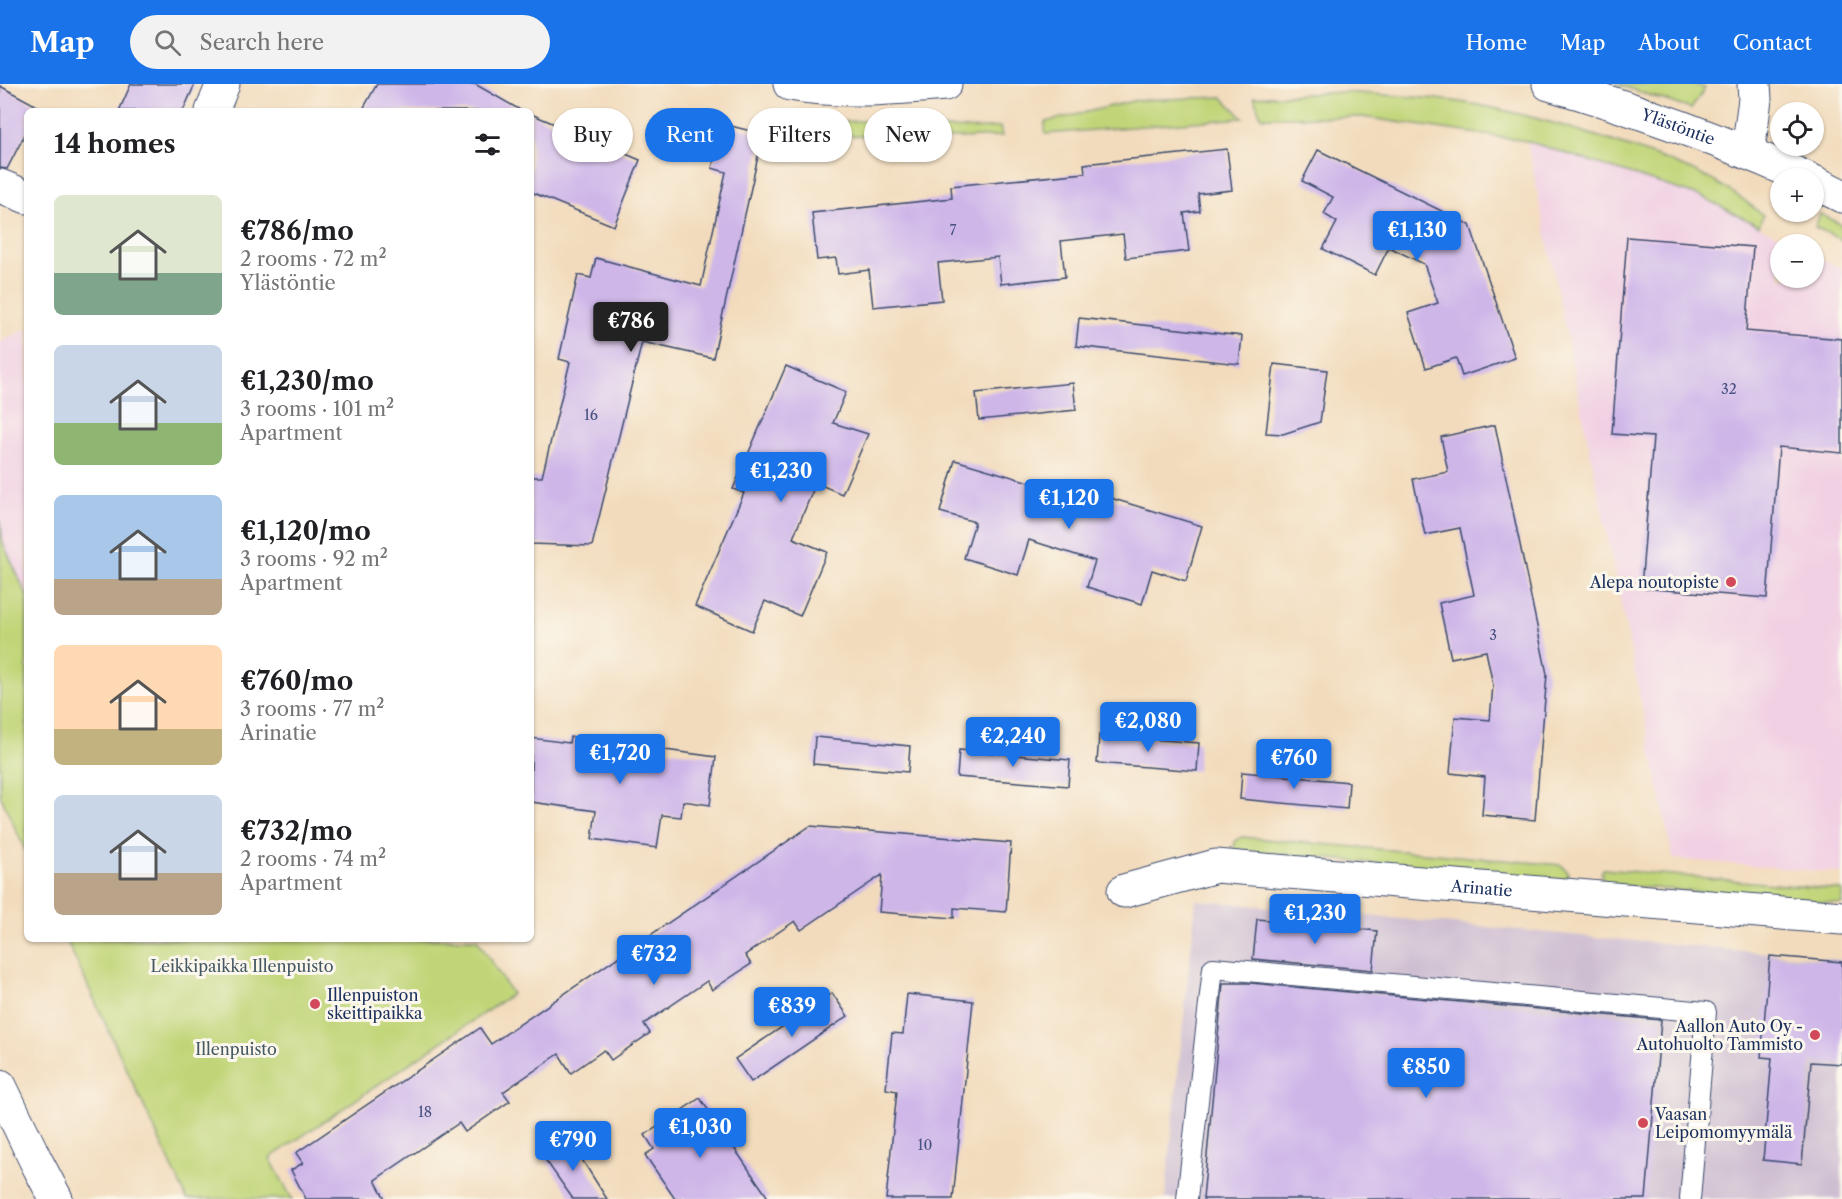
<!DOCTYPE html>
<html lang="en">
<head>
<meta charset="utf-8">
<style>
  :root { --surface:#fff; --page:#f2f2f2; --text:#202124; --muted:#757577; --accent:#1a73e8 }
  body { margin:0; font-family:"Libre Caslon Text",serif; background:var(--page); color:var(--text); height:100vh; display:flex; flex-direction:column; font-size:22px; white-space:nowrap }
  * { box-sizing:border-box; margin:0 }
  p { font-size:20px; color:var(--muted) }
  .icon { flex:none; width:33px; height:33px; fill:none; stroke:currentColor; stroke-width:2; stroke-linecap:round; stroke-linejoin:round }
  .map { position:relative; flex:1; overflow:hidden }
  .panel { position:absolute; left:24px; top:24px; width:510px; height:834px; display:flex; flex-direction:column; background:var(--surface); border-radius:9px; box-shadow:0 2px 4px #0004 }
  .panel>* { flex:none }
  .top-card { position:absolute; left:552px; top:24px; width:570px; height:54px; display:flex; gap:12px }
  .fabs { position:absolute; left:1770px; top:18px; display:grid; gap:12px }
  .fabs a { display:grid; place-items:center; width:54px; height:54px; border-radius:50%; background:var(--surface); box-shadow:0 2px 4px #0004; font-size:30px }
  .price { position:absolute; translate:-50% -51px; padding:0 14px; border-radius:6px; background:var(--accent); color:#fff; font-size:20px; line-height:39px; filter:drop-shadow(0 2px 3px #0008) }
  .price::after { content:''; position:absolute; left:50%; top:36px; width:18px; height:14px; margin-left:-9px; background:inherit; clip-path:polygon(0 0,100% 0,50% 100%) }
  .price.active { background:#222; color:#fff }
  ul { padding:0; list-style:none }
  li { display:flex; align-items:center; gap:18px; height:150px; padding:0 30px }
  li span { display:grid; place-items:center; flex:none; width:168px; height:120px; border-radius:9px; color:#555 }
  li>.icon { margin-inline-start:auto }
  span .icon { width:72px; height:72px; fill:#fffc; stroke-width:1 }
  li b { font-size:26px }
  h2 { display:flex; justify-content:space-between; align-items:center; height:72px; padding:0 30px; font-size:26px }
  .pill { padding:0 21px; border-radius:27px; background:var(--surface); box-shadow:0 2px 4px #0004; font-size:21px; line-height:54px }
  .pill.active { background:var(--accent); color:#fff }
  header { display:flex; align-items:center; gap:36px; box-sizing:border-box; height:84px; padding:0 30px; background:var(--accent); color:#fff }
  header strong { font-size:28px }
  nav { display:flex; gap:33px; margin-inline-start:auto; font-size:21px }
  .search { width:420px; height:54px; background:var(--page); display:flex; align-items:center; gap:15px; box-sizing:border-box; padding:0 21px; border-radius:33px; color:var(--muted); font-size:22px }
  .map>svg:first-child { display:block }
  .built { fill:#f1d0e3 }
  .industrial { fill:#cebed1 }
  .green { fill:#c1d578; stroke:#6e826b; stroke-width:1.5 }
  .building { fill:#ceb6e9 }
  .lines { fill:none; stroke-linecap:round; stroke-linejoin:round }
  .lane-casing { stroke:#3b496c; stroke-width:22 }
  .street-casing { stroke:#3b496c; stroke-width:35 }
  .secondary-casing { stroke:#3b496c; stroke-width:35 }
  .lane { stroke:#fff; stroke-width:20 }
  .street { stroke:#fff; stroke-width:33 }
  .secondary { stroke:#fff; stroke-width:33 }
  .poi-dot { fill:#d1495b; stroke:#fbf7ec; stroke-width:2 }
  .labels { text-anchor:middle; stroke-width:6; stroke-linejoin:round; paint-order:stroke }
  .number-label { font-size:14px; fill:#485181 }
  .street-label { font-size:16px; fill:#1b2f5e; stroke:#fbf7ec }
  .poi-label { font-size:16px; fill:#1b2f5e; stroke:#fbf7ec; text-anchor:end }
  .park-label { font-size:16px; fill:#445864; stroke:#fbf7ec }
</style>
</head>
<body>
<header>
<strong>Map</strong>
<div class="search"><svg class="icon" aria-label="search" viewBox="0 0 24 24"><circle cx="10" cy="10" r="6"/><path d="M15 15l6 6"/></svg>Search here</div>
<nav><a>Home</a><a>Map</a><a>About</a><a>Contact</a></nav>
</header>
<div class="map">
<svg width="1842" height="1115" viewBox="0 0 1842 1115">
  <rect width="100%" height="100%" fill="#fbf7ec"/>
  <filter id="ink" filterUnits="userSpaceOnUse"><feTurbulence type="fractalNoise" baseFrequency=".0167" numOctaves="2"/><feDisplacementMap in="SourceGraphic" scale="12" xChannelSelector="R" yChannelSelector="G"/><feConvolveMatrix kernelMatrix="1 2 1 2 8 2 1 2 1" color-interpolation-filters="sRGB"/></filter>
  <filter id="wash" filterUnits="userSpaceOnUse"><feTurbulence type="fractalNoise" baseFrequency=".008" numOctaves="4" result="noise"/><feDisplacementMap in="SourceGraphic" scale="24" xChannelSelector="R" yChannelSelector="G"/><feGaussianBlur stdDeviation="1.35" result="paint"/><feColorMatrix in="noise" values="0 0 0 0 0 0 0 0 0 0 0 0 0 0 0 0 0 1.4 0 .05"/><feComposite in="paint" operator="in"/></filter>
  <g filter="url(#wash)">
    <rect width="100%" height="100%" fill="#f2dbbc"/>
    <g class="built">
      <polygon points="1527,57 1702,113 1794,160 1780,160 1780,194 1814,194 1814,171 1842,185 1842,789 1673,775"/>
      <polygon points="27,244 27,512 3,459 0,436 0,259"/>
    </g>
    <polygon class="industrial" points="1196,816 1842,876 1842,1115 1165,1115"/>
    <g class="green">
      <polygon points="1616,0 1692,0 1705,4 1691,25"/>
      <path d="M1343,8C1393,12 1444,13 1493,24C1540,34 1585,48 1630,63C1682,81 1719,94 1763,131L1759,142L1702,113L1527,57L1362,33H1261L1254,13Z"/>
      <polygon points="1222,13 1243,34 1045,50 1045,38 1137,16"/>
      <path d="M869,37C914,40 955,48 1000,43L1002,52C934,56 865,55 797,46L820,38Z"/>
      <polygon points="1820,130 1842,141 1842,156 1815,143"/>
      <polygon points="0,436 3,459 27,512 27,770 0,711"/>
      <polygon points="1242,753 1561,781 1568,788 1567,793 1562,797 1236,766 1234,762 1236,756"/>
      <polygon points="1603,785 1842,806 1842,820 1605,800 1601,790"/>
      <polygon points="66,855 477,855 512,910 270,1074 292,1115 187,1115"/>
    </g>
    <g id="blocks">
      <g class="building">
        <polygon points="131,0 195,0 183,27 119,27"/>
        <polygon points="377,0 475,0 522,27 362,27"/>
        <polygon points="0,2 39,23 37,27 27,27 27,46 7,85 0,84"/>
        <polygon points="531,30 640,76 614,142 531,108"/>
        <polygon points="723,40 763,50 713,274 642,258 592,462 531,460 531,393 542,393 570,278 559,275 578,191 591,194 596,174 701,202 726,88 712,84"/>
        <polygon points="1227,65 1232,106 1198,110 1200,127 1184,129 1189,167 1126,174 1123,150 1061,157 1065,193 1001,200 998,173 938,179 942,216 873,223 869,186 838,190 836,174 817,176 812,129 952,114 951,102 1085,89 1084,80"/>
        <polygon points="1318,66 1470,141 1515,274 1462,292 1456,274 1426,284 1408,229 1438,219 1424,180 1389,163 1375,191 1323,165 1337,138 1324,130 1333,113 1302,97"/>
        <polygon points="1627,153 1753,163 1746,247 1842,255 1842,369 1779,363 1767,514 1641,504 1653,353 1612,350"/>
        <polygon points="1079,234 1242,252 1239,280 1076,262"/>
        <polygon points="1274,280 1327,286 1320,338 1283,350 1266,349"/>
        <polygon points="786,282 846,308 833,339 868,350 842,410 816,399 793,454 827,468 800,532 765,517 752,547 695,522 744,409 733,405"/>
        <polygon points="1073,299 1076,326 979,336 976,309"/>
        <polygon points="1495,341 1547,590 1535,736 1482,731 1485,693 1450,689 1455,633 1490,636 1493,601 1486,567 1451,574 1439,519 1474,511 1460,444 1425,451 1413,395 1448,388 1441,353"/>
        <polygon points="955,376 1076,412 1078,404 1202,442 1186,497 1152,486 1142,520 1087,503 1095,477 1029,456 1018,491 964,474 975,438 940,428"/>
        <polygon points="1099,651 1199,659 1197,687 1097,679"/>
        <polygon points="570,653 716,673 710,721 683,717 681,733 662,731 657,764 592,755 596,727 531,718 531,654 569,659"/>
        <polygon points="815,653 910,662 908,688 813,680"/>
        <polygon points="959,666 1070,676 1068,702 957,693"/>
        <polygon points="1242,688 1349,698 1347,725 1240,715"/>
        <polygon points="810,742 1011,759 1006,828 954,824 954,834 879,828 882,791 801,846 795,837 745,871 751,880 712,906 707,897 644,940 650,949 611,976 604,966 571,989 559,970 503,1008 510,1017 465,1048 459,1039 375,1096 385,1115 306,1115 291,1086 303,1079 296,1069 480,944 491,960"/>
        <polygon points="1257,835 1377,847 1373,886 1253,875"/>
        <polygon points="1770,872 1842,878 1842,980 1811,978 1802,1080 1763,1076 1772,974 1761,973"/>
        <polygon points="1223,899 1250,899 1661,936 1646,1115 1203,1115"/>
        <polygon points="832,909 848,932 751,998 735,975"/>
        <polygon points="907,910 973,917 953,1115 886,1115 897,1007 886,1005 892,949 903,950"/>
        <polygon points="700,1014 769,1115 675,1115 645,1071 654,1065 645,1051"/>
        <polygon points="569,1055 607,1115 573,1115 542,1071"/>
      </g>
    </g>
  </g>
  <g filter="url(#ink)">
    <use href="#blocks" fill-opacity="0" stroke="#3b496c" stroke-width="1.5"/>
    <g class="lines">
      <defs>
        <polyline id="lane" points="1187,1115 1213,884 1706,928 1690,1115"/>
        <g id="street">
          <polyline points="212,27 223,0"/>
          <polyline points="1748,68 1755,15 1754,0"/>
          <polyline points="0,102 27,113"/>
          <path id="s1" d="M1124,807L1216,782L1842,834"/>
          <polyline points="0,1002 36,1077 56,1115"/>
        </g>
        <g id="secondary">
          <path d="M790,0C841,9 894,4 945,0"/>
          <path id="s2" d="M1549,0C1636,25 1723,57 1806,94"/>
          <polyline points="1814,98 1842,112"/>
        </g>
      </defs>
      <use href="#lane" class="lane-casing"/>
      <use href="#street" class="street-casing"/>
      <use href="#secondary" class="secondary-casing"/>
      <use href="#lane" class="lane"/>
      <use href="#street" class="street"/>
      <use href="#secondary" class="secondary"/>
    </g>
  </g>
  <g class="poi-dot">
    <circle cx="1731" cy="498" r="6"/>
    <circle cx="315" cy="920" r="6"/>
    <circle cx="1815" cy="951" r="6"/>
    <circle cx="1643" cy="1039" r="6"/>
  </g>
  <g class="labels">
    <g class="number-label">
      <text x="953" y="151">7</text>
      <text x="1729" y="310">32</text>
      <text x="591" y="336">16</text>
      <text x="1493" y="556">3</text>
      <text x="425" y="1033">18</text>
      <text x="925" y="1066">10</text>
    </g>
    <g class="street-label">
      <text dy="6" stroke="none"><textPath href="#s2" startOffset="136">Ylästöntie</textPath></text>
      <text dy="6" stroke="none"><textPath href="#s1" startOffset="362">Arinatie</textPath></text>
    </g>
    <g class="poi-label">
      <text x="1719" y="504">Alepa noutopiste</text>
      <text x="327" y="917" text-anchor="start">Illenpuiston<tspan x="327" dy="18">skeittipaikka</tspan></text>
      <text x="1803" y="948">Aallon Auto Oy -<tspan x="1803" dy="18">Autohuolto Tammisto</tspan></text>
      <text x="1655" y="1036" text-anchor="start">Vaasan<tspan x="1655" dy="18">Leipomomyymälä</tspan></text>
    </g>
    <g class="park-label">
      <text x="242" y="888">Leikkipaikka Illenpuisto</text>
      <text x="236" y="971">Illenpuisto</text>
    </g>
  </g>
</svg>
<div class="fabs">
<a><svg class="icon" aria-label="locate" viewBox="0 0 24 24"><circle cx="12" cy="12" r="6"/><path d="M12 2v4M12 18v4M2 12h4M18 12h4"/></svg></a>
<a>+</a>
<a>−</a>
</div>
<b class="price" style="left:1417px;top:178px">€1,130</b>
<b class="price active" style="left:631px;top:269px">€786</b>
<b class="price" style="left:781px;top:419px">€1,230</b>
<b class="price" style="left:1069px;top:446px">€1,120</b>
<b class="price" style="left:1148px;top:669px">€2,080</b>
<b class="price" style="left:1013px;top:684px">€2,240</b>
<b class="price" style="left:620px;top:701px">€1,720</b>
<b class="price" style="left:1294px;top:706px">€760</b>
<b class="price" style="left:1315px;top:861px">€1,230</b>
<b class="price" style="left:654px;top:902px">€732</b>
<b class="price" style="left:792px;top:954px">€839</b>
<b class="price" style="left:1426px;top:1015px">€850</b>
<b class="price" style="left:700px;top:1075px">€1,030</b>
<b class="price" style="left:573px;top:1088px">€790</b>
<div class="top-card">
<a class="pill">Buy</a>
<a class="pill active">Rent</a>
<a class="pill">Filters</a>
<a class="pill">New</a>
</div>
<section class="panel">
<h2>14 homes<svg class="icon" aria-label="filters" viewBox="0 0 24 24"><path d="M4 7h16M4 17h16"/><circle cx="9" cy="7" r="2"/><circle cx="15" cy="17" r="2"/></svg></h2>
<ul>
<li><span style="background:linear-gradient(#dfe7d0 65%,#7fa58c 0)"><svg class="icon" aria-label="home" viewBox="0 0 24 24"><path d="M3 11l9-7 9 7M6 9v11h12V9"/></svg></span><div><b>€786/mo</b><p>2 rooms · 72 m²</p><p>Ylästöntie</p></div></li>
<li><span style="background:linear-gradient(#c9d6e8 65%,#8fb573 0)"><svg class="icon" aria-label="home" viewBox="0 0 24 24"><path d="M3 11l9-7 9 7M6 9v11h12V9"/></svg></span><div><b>€1,230/mo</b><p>3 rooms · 101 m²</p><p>Apartment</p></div></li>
<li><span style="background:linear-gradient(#a9c7e8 70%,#b9a48a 0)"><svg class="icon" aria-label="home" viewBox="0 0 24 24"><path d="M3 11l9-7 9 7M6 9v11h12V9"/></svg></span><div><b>€1,120/mo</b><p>3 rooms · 92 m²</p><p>Apartment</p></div></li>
<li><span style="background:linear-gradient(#ffd9b3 70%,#c2b280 0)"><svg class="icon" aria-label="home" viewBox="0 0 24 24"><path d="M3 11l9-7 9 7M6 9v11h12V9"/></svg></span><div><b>€760/mo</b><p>3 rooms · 77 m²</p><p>Arinatie</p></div></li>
<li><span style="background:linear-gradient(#c9d6e8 65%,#b9a48a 0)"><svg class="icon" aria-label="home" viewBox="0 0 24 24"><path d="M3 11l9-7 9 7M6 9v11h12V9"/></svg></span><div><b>€732/mo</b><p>2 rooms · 74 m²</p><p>Apartment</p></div></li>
</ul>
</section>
</div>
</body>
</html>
